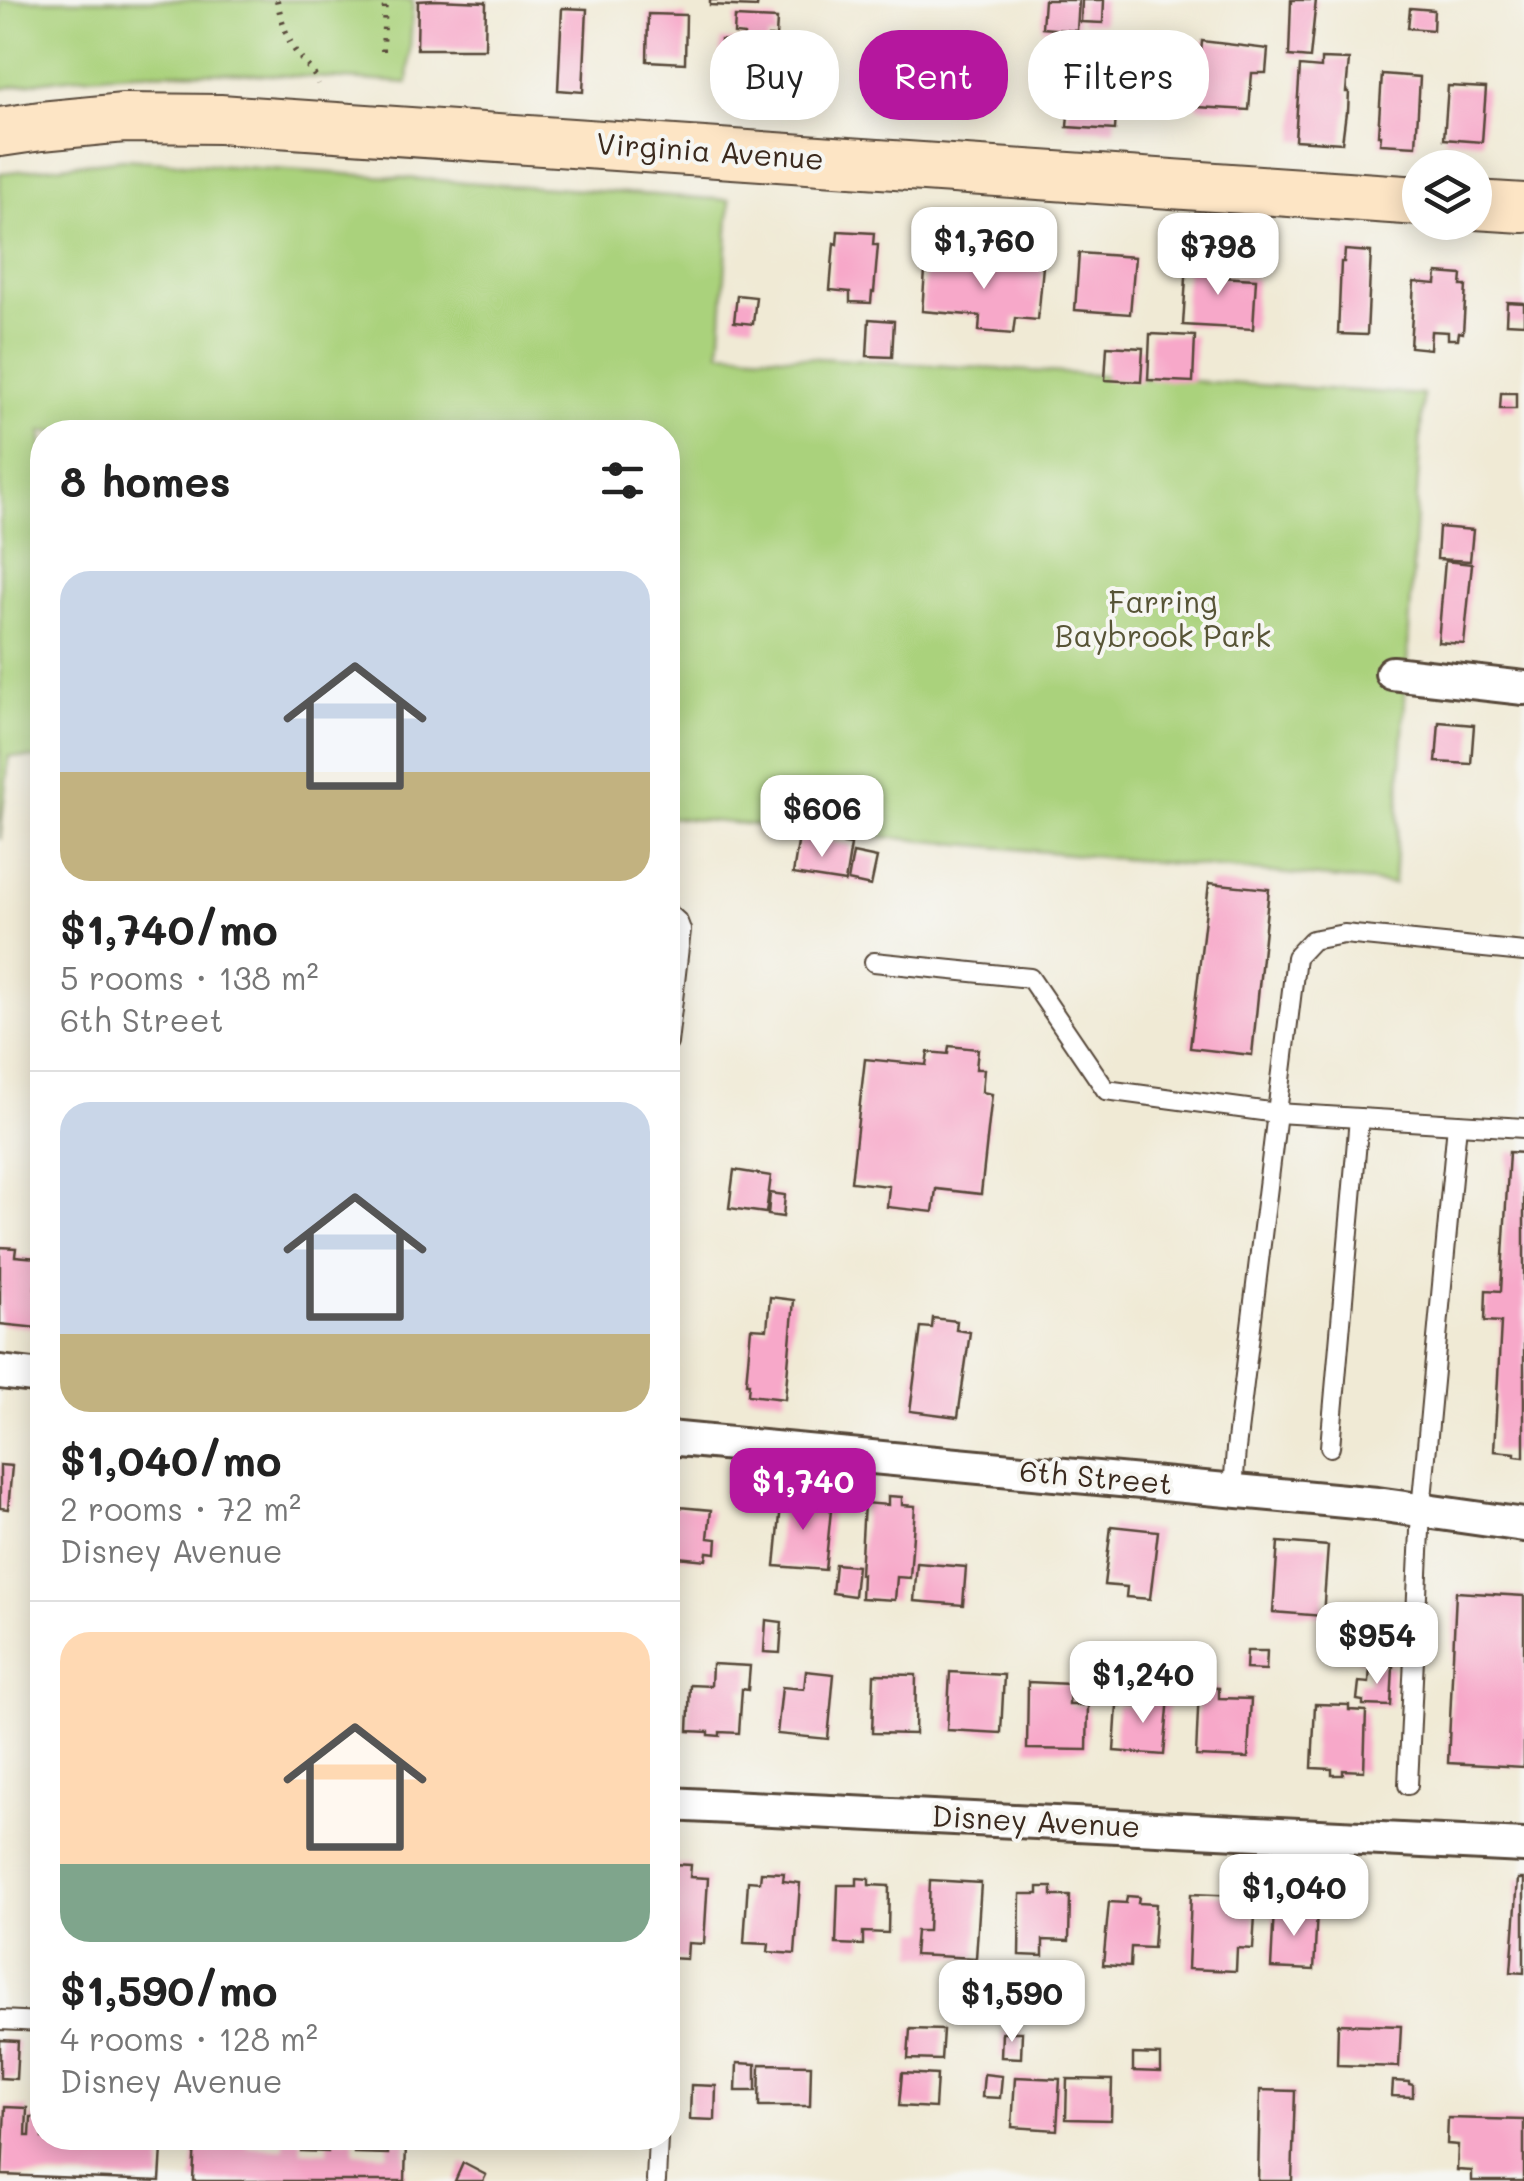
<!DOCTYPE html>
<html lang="en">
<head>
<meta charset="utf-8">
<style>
  :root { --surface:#fff; --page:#f2f2f2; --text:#222; --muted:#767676; --line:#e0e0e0; --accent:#b5179e }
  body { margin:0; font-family:Mali,sans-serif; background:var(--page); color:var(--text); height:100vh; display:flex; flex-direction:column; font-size:38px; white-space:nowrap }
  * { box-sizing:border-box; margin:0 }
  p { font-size:32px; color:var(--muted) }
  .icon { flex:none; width:55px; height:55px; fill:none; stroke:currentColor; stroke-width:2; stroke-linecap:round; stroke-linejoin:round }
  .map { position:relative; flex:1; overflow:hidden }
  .drawer { position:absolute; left:30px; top:420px; width:650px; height:1730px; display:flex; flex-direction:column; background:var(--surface); border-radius:40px; box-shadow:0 5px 25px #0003 }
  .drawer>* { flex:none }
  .hud { position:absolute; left:710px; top:30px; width:662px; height:90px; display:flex; gap:20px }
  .tools { position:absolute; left:1402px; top:150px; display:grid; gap:20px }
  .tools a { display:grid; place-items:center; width:90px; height:90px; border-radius:50%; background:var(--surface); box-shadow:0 5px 25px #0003; font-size:50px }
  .price { position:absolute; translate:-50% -85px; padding:0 22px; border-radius:20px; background:#fff; color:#222; font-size:32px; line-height:65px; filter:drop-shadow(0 2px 5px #0008) }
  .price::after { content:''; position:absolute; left:50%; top:60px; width:30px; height:22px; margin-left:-15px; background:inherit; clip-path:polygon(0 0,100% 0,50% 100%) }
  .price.active { background:var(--accent); color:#fff }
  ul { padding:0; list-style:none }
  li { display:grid; align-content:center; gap:20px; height:530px; padding:0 30px }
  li+li { border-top:2px solid var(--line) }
  li span { display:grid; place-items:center; height:310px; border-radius:30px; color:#555 }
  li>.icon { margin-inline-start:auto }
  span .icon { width:180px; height:180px; fill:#fffc; stroke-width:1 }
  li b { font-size:42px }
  h2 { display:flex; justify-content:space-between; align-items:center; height:120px; padding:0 30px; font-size:42px }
  .pill { padding:0 35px; border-radius:40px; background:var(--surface); box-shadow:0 5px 25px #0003; font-size:35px; line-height:90px }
  .pill.active { background:var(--accent); color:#fff }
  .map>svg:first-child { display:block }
  .green { fill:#aad27c; stroke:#727e4d; stroke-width:2.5 }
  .building { fill:#f7a8c9 }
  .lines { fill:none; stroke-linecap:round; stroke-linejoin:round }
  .lane-casing { stroke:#564739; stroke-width:22 }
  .street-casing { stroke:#564739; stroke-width:38 }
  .secondary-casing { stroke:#564739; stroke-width:52 }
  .path { stroke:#564739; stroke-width:6; stroke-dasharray:2.5 8; stroke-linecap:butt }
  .lane { stroke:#fff; stroke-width:18 }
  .street { stroke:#fff; stroke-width:32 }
  .secondary { stroke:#fde5c5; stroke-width:48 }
  .labels { text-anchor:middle; stroke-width:8; stroke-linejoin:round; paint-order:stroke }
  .street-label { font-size:30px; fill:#3b2a1e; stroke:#f6f6f2 }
  .park-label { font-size:30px; fill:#575436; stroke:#f6f6f2 }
</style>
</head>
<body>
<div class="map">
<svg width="1524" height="2181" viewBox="0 0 1524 2181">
  <rect width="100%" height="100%" fill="#f6f6f2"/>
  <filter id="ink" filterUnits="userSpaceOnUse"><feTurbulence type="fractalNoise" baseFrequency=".01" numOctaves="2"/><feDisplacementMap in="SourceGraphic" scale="20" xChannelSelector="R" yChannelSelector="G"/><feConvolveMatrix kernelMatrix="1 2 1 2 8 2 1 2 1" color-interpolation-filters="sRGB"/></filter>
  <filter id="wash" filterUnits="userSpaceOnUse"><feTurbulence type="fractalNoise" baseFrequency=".0048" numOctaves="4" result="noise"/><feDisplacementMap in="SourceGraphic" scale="40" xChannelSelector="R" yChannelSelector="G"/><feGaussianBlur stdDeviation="2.25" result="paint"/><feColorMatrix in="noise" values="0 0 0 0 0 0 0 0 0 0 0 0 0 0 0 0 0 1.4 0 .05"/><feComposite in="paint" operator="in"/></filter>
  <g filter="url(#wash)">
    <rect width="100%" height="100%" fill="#f0ead5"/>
    <g class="green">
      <path d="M0,0H413L408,83C275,75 131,61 0,89Z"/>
      <polygon points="123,159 730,200 720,352 1423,395 1394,884 668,817 668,432 42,432 42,759 9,756 0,840 0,173"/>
    </g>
    <g id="blocks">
      <g class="building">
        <polygon points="435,0 486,2 485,49 417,49 418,1"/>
        <polygon points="710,0 758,0 757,7 710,5"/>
        <polygon points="1044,0 1079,0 1077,31 1042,28"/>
        <polygon points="1082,0 1104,0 1103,23 1081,22"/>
        <polygon points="1291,0 1316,0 1310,58 1289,56"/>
        <polygon points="562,8 587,9 583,92 558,90"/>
        <polygon points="1410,8 1434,10 1433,30 1408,28"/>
        <polygon points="648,14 686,15 685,63 647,61"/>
        <polygon points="735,17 777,19 776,37 768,37 767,43 769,43 765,94 761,94 760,105 722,103 722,91 718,91 721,40 744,42 744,35 734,34"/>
        <polygon points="1202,41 1268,49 1266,73 1252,73 1249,110 1197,107"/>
        <polygon points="1096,49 1117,50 1116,63 1119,63 1115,130 1067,127 1072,59 1095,61"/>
        <polygon points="1321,59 1349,60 1346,92 1349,92 1348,112 1346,112 1342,143 1295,140 1300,66 1321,68"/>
        <polygon points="1382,74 1420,77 1416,146 1380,144 1381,135 1378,135"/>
        <polygon points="1448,86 1486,88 1482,142 1444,139"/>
        <polygon points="838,231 874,233 873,245 878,245 874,292 872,292 871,303 850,302 850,292 830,290 834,243 837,244"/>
        <polygon points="1345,250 1371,252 1367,335 1338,334 1341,262 1344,262"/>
        <polygon points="1079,253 1135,257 1130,314 1075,310"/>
        <polygon points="926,258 1043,266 1038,320 1015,318 1013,334 979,331 980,316 922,311"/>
        <polygon points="1187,262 1220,264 1219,277 1256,279 1253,329 1183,325"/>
        <polygon points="1437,273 1462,275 1461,286 1466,286 1463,333 1459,332 1458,339 1448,339 1448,332 1431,331 1430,349 1410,347 1414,282 1436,284"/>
        <polygon points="737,295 756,297 753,324 734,322"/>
        <polygon points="1507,302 1524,303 1524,324 1506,323"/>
        <polygon points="869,319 894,321 892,357 867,356"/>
        <polygon points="1150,334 1195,336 1193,382 1148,380"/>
        <polygon points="1107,346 1143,348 1141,382 1105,380"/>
        <polygon points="1501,393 1516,393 1516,409 1500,409"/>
        <polygon points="1439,527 1473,530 1470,561 1437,559"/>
        <polygon points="1445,561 1472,564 1464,644 1438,642"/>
        <polygon points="1439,722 1474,725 1471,764 1436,762"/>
        <polygon points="799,837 851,845 845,882 793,874"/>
        <polygon points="853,853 877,858 871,886 848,881"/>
        <polygon points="1209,883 1269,889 1252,1055 1190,1048"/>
        <polygon points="949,1046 978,1049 976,1069 984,1069 982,1092 992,1094 981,1194 936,1189 933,1212 887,1207 889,1186 851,1182 865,1059 926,1065 928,1052 948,1054"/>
        <polygon points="1509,1152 1524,1153 1524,1457 1515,1456 1515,1453 1494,1451 1501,1322 1485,1321 1486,1290 1501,1291"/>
        <polygon points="734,1170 771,1176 766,1213 729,1208"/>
        <polygon points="770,1193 785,1195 783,1217 768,1215"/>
        <polygon points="0,1247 16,1248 15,1256 37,1258 35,1288 42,1288 38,1328 0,1324"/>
        <polygon points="770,1297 794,1300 785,1399 748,1395 749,1383 746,1383 751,1328 767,1329"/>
        <polygon points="933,1318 957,1321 956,1330 970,1332 958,1417 910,1411 921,1327 932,1328"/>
        <polygon points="0,1465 12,1466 8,1509 0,1508"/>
        <polygon points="782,1495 832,1500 825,1570 775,1566"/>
        <polygon points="888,1496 902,1497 902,1505 915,1506 910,1578 897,1577 895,1600 861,1598 862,1574 860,1574 864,1503 888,1505"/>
        <polygon points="668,1506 711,1510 708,1538 717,1539 716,1553 707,1552 706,1560 668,1556"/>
        <polygon points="1111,1526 1158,1531 1150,1599 1126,1597 1127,1587 1104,1585"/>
        <polygon points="1278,1542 1328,1546 1323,1616 1273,1612"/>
        <polygon points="917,1563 966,1567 963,1605 914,1601"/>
        <polygon points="835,1564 857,1566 854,1596 832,1593"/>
        <polygon points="1456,1592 1524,1596 1524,1767 1448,1763"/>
        <polygon points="766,1620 782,1622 780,1653 764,1652"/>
        <polygon points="1359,1622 1397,1624 1395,1662 1357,1659"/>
        <polygon points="1247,1651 1267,1651 1266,1670 1246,1669"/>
        <polygon points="712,1664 750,1666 748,1690 742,1689 739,1733 720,1732 720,1736 709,1735 709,1732 688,1731 690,1685 711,1686"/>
        <polygon points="1370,1665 1393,1666 1391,1706 1363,1705 1363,1701 1357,1700 1359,1682 1369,1683"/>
        <polygon points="806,1671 834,1674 828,1739 777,1734 782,1687 804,1689"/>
        <polygon points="950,1672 1004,1675 1001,1733 947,1730"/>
        <polygon points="874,1674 916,1675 915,1734 872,1733"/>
        <polygon points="1028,1682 1070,1684 1069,1705 1088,1705 1087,1750 1027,1749"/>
        <polygon points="1199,1687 1219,1688 1219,1698 1251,1699 1248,1758 1196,1756"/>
        <polygon points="1142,1694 1169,1696 1164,1755 1114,1751 1117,1705 1141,1707"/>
        <polygon points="1315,1704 1349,1705 1349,1710 1366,1711 1364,1771 1343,1770 1343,1775 1332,1775 1332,1769 1312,1768"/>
        <polygon points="672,1864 691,1865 690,1877 708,1878 704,1944 688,1943 687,1959 668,1958 668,1876 671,1877"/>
        <polygon points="761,1872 784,1873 783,1881 800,1883 795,1954 768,1952 769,1944 744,1943 748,1881 760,1882"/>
        <polygon points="857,1878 869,1879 869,1885 889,1886 888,1933 863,1932 863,1945 836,1944 838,1885 857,1885"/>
        <polygon points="1518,1879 1524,1879 1524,1973 1511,1972"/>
        <polygon points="930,1880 981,1883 976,1958 914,1955 916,1931 928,1931"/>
        <polygon points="1038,1887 1052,1887 1052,1896 1070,1896 1069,1941 1043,1940 1043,1956 1019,1955 1020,1894 1038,1894"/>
        <polygon points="1191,1894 1239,1896 1238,1914 1255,1915 1253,1949 1237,1948 1236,1971 1188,1969"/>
        <polygon points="1127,1896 1139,1897 1138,1903 1156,1904 1153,1948 1131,1947 1130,1967 1103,1965 1109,1902 1126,1903"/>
        <polygon points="1274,1908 1317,1910 1314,1970 1271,1968"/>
        <polygon points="1338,2024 1401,2026 1399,2067 1337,2065"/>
        <polygon points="910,2029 943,2030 941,2060 908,2059"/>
        <polygon points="1002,2032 1022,2032 1021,2058 1001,2057"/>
        <polygon points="0,2040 18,2041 16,2079 0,2078"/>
        <polygon points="1133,2054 1161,2055 1161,2072 1133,2071"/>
        <polygon points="737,2063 756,2064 756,2091 736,2091"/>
        <polygon points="760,2064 811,2065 810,2106 759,2106"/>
        <polygon points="902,2073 937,2075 935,2108 899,2106"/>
        <polygon points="984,2074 1002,2076 1000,2098 982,2097"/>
        <polygon points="1015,2077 1060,2079 1057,2130 1012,2127"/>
        <polygon points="1067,2079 1112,2080 1111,2120 1066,2119"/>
        <polygon points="1393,2081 1409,2082 1409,2084 1413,2085 1413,2097 1392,2096"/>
        <polygon points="691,2085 716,2086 715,2120 690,2119"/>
        <polygon points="1260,2090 1295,2091 1292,2181 1258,2181"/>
        <polygon points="5,2107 27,2108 26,2136 30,2136 31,2117 42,2117 42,2138 94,2138 93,2140 99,2140 146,2142 147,2138 177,2138 177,2149 162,2148 160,2181 2,2175"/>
        <polygon points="1448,2118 1524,2120 1524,2181 1472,2181 1472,2171 1457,2170 1458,2145 1447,2144"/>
        <polygon points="195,2138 220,2138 220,2147 224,2147 224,2138 248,2138 247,2147 284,2149 285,2139 301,2139 301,2151 328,2152 328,2138 354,2139 354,2153 388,2154 388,2141 406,2142 405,2181 193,2181"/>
        <polygon points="463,2163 486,2175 483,2181 455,2181"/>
      </g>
    </g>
  </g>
  <g filter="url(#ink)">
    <use href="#blocks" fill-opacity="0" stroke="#564739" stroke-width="2.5"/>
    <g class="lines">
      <defs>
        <g id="lane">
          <polyline points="668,913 678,922 681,930 668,1043"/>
          <polyline points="874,962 1030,978 1106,1090 1277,1113 1524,1128"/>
          <polyline points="1330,1447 1359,1118"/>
          <polyline points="1233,1490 1236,1449 1296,957 1312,940 1344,934 1524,952"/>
          <polyline points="1408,1785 1421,1510 1457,1124"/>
          <polyline points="0,2020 42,2022"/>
          <polyline points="656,2181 658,2138"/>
        </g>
        <g id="street">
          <polyline points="1392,673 1524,688"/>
          <polyline points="0,1372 42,1377"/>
          <polyline points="668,1438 1377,1504 1524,1525"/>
          <polyline points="668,1804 1524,1846"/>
        </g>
        <g id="secondary">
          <polyline points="0,132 41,126 124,118 220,119 1420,201"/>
          <polyline points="1475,205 1524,208"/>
        </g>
      </defs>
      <use href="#lane" class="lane-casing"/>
      <use href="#street" class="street-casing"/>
      <use href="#secondary" class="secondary-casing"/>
      <g class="path">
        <path d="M277,0C281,19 287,41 299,56C308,69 312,67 318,84"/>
        <polyline points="383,51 385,0"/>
      </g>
      <use href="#lane" class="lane"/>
      <use href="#street" class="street"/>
      <use href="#secondary" class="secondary"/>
    </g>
  </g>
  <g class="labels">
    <g class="street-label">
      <text transform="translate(710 152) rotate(4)" y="10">Virginia Avenue</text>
      <text transform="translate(1096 1478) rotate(5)" y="10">6th Street</text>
      <text transform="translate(1036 1822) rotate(3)" y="10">Disney Avenue</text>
    </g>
    <g class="park-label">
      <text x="1163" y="613">Farring<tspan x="1163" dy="34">Baybrook Park</tspan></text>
    </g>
  </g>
</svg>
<div class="tools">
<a><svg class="icon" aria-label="layers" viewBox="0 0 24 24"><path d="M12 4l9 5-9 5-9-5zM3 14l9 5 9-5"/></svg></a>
</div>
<b class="price" style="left:984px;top:292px">$1,760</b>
<b class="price" style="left:1218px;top:298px">$798</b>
<b class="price" style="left:822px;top:860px">$606</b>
<b class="price active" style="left:803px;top:1533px">$1,740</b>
<b class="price" style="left:1377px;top:1687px">$954</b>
<b class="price" style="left:1143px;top:1726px">$1,240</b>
<b class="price" style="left:1294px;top:1939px">$1,040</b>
<b class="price" style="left:1012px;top:2045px">$1,590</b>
<div class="hud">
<a class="pill">Buy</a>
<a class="pill active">Rent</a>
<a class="pill">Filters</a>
</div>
<section class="drawer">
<h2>8 homes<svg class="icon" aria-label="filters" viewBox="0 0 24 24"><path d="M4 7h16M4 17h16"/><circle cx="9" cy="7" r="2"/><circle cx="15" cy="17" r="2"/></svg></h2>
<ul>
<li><span style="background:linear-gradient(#c9d6e8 65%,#c2b280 0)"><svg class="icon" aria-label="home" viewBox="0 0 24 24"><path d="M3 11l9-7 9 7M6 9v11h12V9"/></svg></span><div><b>$1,740/mo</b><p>5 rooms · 138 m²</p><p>6th Street</p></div></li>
<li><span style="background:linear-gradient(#c9d6e8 75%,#c2b280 0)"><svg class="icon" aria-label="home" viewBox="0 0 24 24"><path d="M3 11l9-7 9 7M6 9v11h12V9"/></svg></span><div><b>$1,040/mo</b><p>2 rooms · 72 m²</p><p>Disney Avenue</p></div></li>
<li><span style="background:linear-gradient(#ffd9b3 75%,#7fa58c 0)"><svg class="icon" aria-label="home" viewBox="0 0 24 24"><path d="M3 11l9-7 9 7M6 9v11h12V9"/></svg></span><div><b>$1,590/mo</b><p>4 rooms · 128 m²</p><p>Disney Avenue</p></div></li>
</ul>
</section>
</div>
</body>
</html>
